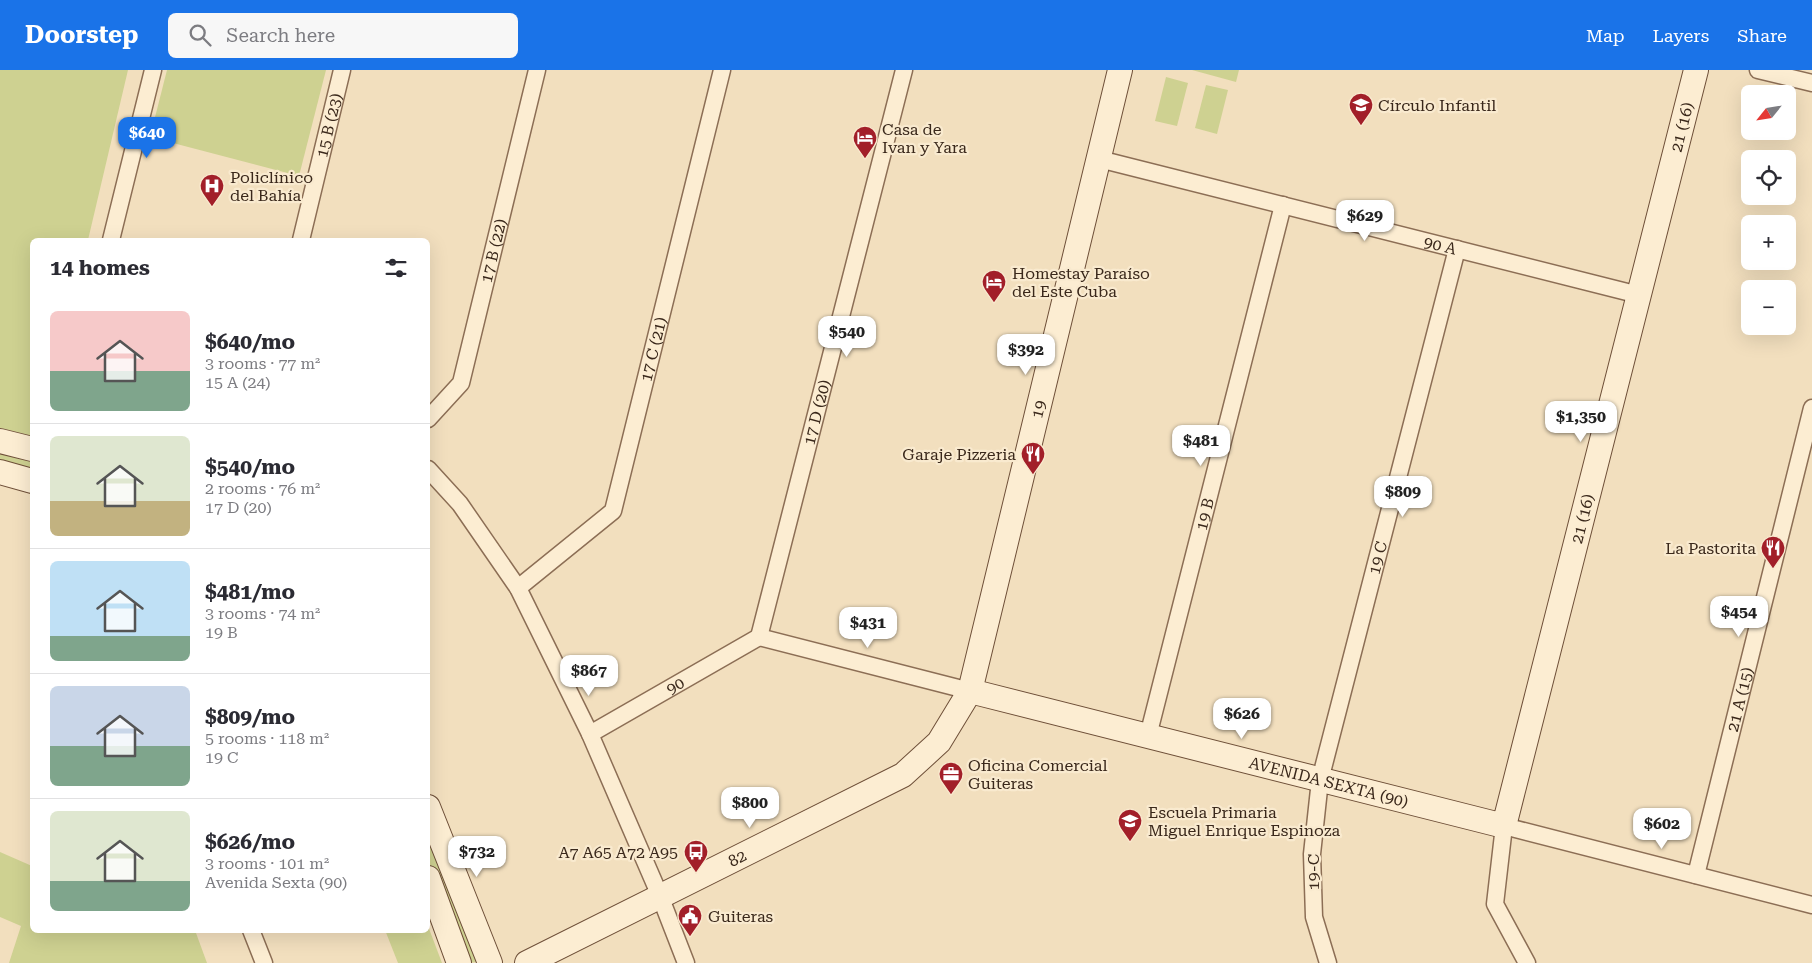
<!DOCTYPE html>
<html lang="en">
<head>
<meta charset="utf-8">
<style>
  :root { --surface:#fff; --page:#f7f7f7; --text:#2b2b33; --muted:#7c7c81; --line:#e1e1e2; --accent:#1a73e8 }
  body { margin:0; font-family:"Roboto Serif",serif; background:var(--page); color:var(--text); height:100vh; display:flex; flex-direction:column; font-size:19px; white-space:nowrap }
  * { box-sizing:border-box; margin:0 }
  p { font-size:16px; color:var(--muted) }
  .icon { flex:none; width:28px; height:28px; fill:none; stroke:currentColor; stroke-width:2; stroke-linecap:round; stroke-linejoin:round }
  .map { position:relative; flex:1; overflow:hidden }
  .details { position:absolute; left:30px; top:168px; width:400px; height:695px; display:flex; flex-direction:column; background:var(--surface); border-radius:8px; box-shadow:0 5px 20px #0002 }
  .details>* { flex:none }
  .needle { width:32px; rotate:240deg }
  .tools { position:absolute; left:1741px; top:15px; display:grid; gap:10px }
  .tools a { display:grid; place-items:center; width:55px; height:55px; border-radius:8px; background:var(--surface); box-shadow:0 5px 20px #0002; font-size:25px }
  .price { position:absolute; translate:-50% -42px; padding:0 11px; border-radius:10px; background:#fff; color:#222; font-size:16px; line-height:32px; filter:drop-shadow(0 1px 2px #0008) }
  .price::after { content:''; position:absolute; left:50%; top:30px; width:15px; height:11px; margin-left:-8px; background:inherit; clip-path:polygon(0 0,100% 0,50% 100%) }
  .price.selected { background:var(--accent); color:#fff }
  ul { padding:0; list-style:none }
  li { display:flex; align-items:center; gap:15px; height:125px; padding:0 20px }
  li+li { border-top:1px solid var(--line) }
  li span { display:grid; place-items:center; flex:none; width:140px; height:100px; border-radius:8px; color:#555 }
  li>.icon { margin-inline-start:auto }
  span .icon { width:60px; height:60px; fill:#fffc; stroke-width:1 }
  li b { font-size:21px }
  h2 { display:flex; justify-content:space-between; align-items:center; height:60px; padding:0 20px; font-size:21px }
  header { display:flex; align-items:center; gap:30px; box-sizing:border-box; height:70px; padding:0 25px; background:var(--accent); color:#fff }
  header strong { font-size:24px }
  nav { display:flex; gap:28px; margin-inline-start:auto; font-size:18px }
  .search { width:350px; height:45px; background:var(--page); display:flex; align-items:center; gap:12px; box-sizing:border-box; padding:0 18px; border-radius:8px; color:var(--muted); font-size:19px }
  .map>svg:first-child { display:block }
  .green { fill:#ced191 }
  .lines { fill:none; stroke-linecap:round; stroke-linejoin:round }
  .street-casing { stroke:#8c6e55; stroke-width:19 }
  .secondary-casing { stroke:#6e4f38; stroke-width:26 }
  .street { stroke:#fcedd2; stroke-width:16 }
  .secondary { stroke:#fcedd2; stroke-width:24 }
  .labels { text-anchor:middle; stroke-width:4.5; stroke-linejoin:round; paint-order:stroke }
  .poi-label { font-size:16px; fill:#3a281b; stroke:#f9eacf; text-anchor:start }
  .street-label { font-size:16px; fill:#3a281b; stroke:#f9eacf }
</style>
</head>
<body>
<header>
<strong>Doorstep</strong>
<div class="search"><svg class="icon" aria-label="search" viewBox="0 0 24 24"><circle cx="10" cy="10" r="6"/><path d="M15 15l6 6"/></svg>Search here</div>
<nav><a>Map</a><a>Layers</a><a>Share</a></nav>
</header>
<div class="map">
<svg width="1812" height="893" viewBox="0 0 1812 893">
  <rect width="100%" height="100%" fill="#f2dfbe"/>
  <g class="green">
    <polygon points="0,0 128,0 88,170 32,170 32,366 0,358"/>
    <polygon points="167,0 326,0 299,106 150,67"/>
    <polygon points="1192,0 1239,0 1236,12"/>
    <polygon points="1166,7 1188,13 1177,56 1155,51"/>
    <polygon points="1206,15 1228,20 1217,64 1195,58"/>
    <polygon points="0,384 32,392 32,399 0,391"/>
    <polygon points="428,765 477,892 468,893 428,790"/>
    <polygon points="0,782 32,796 32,860 183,860 196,863 207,893 9,893 21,856 0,847"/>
    <polygon points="428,856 442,893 398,893 385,860 428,860"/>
  </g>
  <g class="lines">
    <defs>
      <g id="street">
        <polyline points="1758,0 1812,13"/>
        <path id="s1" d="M1099,89L1639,225"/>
        <polyline points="111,170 153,0"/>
        <path id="s2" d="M301,170L342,0"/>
        <path id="s3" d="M428,349L461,313L537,0"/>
        <polyline points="428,399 460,434 518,518 590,664 660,826 686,893"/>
        <path id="s4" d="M518,518L613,441L722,0"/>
        <path id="s5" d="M759,567L904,0"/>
        <polyline points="759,567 970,621"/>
        <path id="s6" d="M590,664L759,567"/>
        <path id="s7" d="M1148,666L1283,135"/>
        <path id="s8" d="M1696,805L1812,338"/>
        <polyline points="251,860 264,893"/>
        <path id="s9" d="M1328,893L1314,847L1312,784L1320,710L1457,179"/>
        <polyline points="1527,893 1495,834 1504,756 1812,835"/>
      </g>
      <g id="secondary">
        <polyline points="0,371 32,379"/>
        <polyline points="0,402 32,411"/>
        <path id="s10" d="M970,621L1504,756L1696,0"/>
        <polyline points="428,737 490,893"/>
        <polyline points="428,808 459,893"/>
        <path id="s11" d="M527,893L903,705L939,672L970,621L1120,0"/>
      </g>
    </defs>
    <use href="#street" class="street-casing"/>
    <use href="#secondary" class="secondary-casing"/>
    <use href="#street" class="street"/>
    <use href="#secondary" class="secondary"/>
  </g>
  <defs>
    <symbol id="school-pin" viewBox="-11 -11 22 30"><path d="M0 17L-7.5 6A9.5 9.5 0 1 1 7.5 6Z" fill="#a21f29" stroke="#f9eacf"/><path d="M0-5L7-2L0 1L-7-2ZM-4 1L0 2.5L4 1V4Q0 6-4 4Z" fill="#fff"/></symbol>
    <symbol id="hotel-pin" viewBox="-11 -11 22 30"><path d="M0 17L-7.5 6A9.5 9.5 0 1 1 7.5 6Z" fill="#a21f29" stroke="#f9eacf"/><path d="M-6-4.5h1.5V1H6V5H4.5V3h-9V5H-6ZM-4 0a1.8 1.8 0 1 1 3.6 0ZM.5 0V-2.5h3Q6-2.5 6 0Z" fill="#fff"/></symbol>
    <symbol id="hospital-pin" viewBox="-11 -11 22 30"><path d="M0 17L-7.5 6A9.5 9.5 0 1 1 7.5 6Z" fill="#a21f29" stroke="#f9eacf"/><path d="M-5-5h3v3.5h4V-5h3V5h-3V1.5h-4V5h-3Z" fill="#fff"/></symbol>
    <symbol id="restaurant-pin" viewBox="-11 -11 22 30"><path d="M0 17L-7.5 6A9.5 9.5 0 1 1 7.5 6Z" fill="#a21f29" stroke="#f9eacf"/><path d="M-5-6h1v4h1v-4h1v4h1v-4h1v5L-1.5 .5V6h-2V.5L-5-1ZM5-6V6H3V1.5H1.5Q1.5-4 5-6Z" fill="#fff"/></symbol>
    <symbol id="office-pin" viewBox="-11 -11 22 30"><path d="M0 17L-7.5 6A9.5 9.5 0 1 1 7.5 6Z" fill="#a21f29" stroke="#f9eacf"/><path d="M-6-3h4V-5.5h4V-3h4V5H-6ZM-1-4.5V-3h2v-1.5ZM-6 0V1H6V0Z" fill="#fff"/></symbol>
    <symbol id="bus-pin" viewBox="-11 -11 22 30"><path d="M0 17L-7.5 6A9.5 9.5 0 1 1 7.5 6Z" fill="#a21f29" stroke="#f9eacf"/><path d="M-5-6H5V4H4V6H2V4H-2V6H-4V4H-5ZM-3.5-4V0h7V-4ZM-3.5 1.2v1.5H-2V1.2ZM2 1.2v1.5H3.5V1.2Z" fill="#fff"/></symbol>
    <symbol id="civic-pin" viewBox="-11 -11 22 30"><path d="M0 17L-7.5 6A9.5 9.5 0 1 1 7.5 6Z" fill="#a21f29" stroke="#f9eacf"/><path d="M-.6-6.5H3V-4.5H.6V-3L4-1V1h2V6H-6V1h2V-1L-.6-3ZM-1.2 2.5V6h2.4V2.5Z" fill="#fff"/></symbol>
  </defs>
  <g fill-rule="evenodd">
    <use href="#school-pin" x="1347" y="21" width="28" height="38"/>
    <use href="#hotel-pin" x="851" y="54" width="28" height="38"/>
    <use href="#hospital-pin" x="198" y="102" width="28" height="38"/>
    <use href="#hotel-pin" x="980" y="198" width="28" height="38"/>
    <use href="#restaurant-pin" x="1019" y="370" width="28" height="38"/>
    <use href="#restaurant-pin" x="1759" y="464" width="28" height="38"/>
    <use href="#office-pin" x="937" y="690" width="28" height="38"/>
    <use href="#school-pin" x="1116" y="737" width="28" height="38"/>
    <use href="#bus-pin" x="682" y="768" width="28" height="38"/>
    <use href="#civic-pin" x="676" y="832" width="28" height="38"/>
  </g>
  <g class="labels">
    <g class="poi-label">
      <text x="1378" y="41">Círculo Infantil</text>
      <text x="882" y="65">Casa de<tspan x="882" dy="18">Ivan y Yara</tspan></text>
      <text x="230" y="113">Policlínico<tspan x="230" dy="18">del Bahía</tspan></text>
      <text x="1012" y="209">Homestay Paraíso<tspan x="1012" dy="18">del Este Cuba</tspan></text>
      <text x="1016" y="390" text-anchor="end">Garaje Pizzeria</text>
      <text x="1756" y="484" text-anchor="end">La Pastorita</text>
      <text x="968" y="701">Oficina Comercial<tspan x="968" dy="18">Guiteras</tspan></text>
      <text x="1148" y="748">Escuela Primaria<tspan x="1148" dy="18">Miguel Enrique Espinoza</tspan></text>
      <text x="678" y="788" text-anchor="end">A7 A65 A72 A95</text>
      <text x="708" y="852">Guiteras</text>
    </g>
    <g class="street-label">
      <text dy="6" stroke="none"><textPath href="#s2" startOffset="118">15 B (23)</textPath></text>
      <text dy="6" stroke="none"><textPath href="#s10" startOffset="1272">21 (16)</textPath></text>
      <text dy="6" stroke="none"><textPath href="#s1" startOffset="352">90 A</textPath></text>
      <text dy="6" stroke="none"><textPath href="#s3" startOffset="185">17 B (22)</textPath></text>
      <text dy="6" stroke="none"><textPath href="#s4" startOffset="289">17 C (21)</textPath></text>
      <text dy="6" stroke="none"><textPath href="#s11" startOffset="819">19</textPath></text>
      <text dy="6" stroke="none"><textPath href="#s5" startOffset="232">17 D (20)</textPath></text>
      <text dy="6" stroke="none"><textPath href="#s7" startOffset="229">19 B</textPath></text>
      <text dy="6" stroke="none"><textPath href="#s10" startOffset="868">21 (16)</textPath></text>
      <text dy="6" stroke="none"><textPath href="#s9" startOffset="415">19 C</textPath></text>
      <text dy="6" stroke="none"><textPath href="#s6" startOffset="98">90</textPath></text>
      <text dy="6" stroke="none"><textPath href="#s8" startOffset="181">21 A (15)</textPath></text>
      <text dy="6" stroke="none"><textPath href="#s10" startOffset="370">AVENIDA SEXTA (90)</textPath></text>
      <text dy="6" stroke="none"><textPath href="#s11" startOffset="235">82</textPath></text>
      <text transform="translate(1313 802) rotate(-90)" y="6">19-C</text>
    </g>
  </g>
</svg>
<div class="tools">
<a><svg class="needle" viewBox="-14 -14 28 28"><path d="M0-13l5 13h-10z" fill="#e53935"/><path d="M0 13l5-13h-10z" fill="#7c7c81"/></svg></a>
<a><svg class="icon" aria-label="locate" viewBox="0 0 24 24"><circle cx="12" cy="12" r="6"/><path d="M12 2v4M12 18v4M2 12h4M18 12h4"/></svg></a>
<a>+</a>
<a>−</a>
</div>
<b class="price selected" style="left:147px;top:89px">$640</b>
<b class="price" style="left:1365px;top:172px">$629</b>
<b class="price" style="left:847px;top:288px">$540</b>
<b class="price" style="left:1026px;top:306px">$392</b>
<b class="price" style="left:1581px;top:373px">$1,350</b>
<b class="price" style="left:1201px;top:397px">$481</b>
<b class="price" style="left:1403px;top:448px">$809</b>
<b class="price" style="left:1739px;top:568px">$454</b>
<b class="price" style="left:868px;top:579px">$431</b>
<b class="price" style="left:589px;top:627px">$867</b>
<b class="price" style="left:1242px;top:670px">$626</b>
<b class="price" style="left:750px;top:759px">$800</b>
<b class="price" style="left:1662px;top:780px">$602</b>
<b class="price" style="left:477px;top:808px">$732</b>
<section class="details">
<h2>14 homes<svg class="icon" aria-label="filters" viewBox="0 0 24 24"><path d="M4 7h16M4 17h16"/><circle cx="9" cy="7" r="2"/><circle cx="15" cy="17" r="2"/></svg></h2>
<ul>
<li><span style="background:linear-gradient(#f6c9c9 60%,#7fa58c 0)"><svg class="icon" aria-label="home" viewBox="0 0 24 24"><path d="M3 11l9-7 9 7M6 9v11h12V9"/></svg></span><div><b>$640/mo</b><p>3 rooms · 77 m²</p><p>15 A (24)</p></div></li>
<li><span style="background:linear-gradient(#dfe7d0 65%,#c2b280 0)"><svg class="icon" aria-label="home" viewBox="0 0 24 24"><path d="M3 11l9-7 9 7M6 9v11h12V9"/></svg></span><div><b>$540/mo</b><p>2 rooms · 76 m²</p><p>17 D (20)</p></div></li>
<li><span style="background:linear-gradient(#bfe0f5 75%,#7fa58c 0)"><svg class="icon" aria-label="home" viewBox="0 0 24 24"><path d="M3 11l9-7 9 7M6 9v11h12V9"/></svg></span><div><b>$481/mo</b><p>3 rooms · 74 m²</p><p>19 B</p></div></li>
<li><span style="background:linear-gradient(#c9d6e8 60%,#7fa58c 0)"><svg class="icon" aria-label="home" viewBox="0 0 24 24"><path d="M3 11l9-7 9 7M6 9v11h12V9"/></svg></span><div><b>$809/mo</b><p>5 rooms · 118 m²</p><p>19 C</p></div></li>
<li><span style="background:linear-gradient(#dfe7d0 70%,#7fa58c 0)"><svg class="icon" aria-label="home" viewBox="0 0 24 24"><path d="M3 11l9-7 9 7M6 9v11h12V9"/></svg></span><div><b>$626/mo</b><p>3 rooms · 101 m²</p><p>Avenida Sexta (90)</p></div></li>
</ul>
</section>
</div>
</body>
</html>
